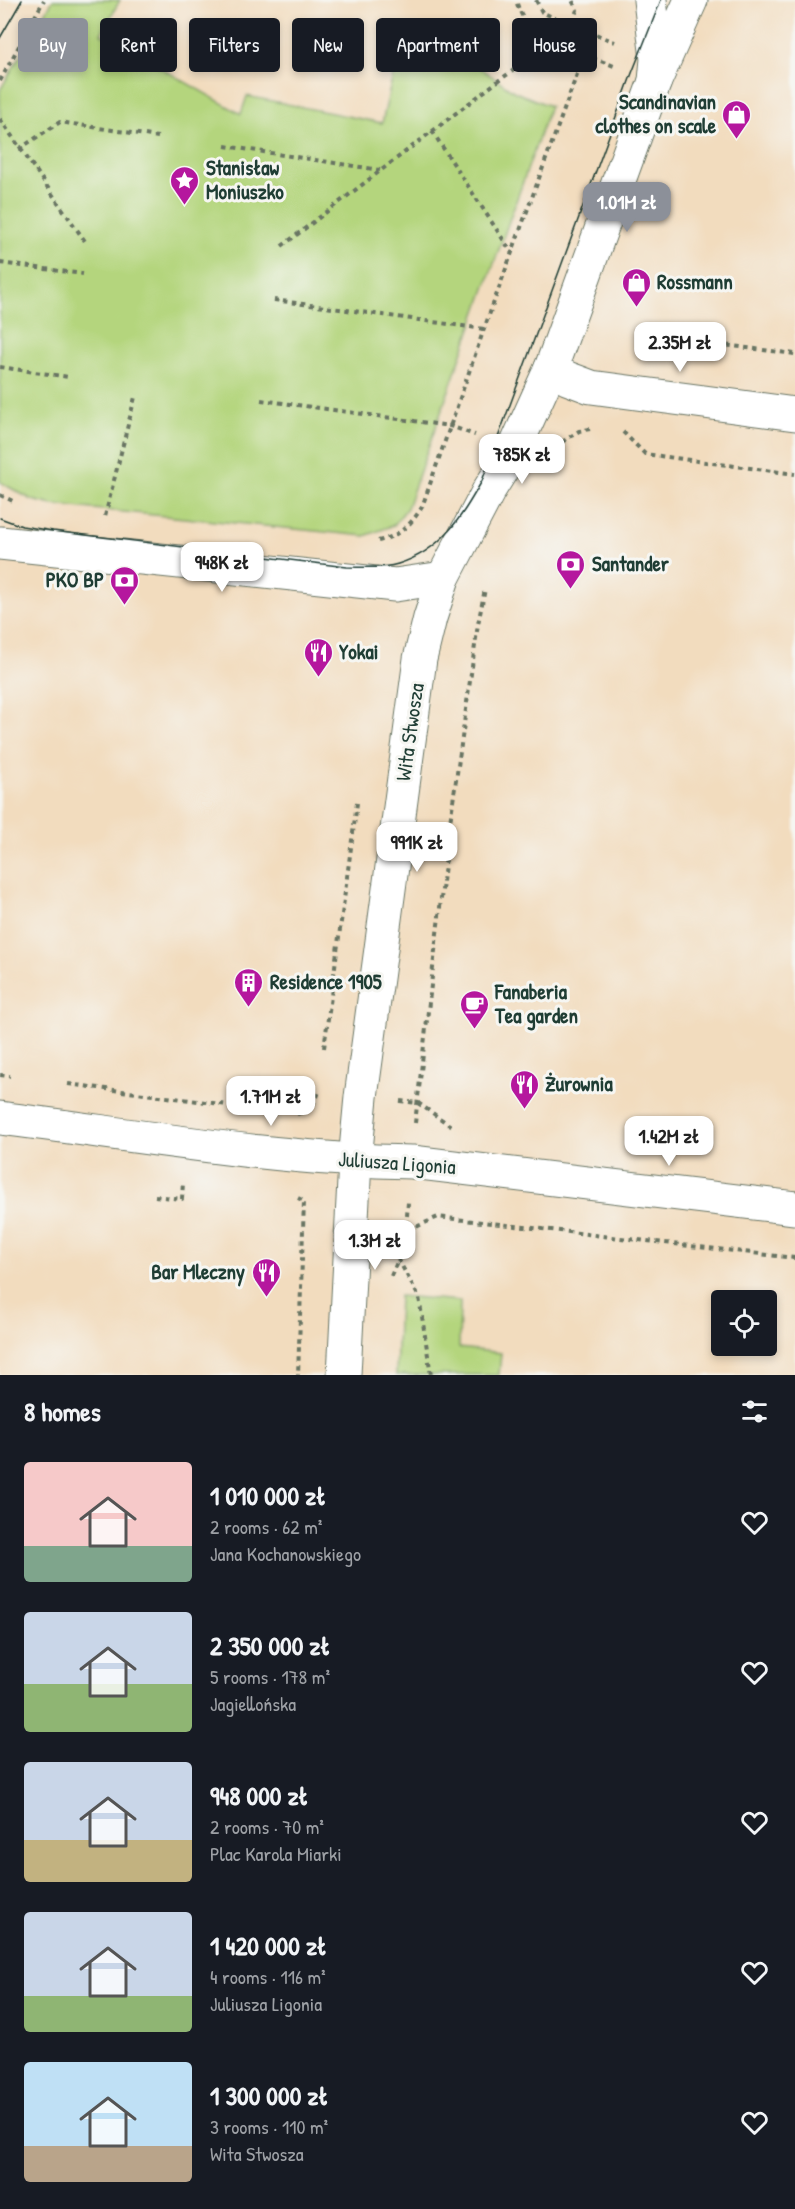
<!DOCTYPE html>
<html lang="en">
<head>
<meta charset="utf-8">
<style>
  :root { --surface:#171b24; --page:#20242c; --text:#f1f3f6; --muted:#9ea1a6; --accent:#8c9099 }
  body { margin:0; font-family:"Patrick Hand",sans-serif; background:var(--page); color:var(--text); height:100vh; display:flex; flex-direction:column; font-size:22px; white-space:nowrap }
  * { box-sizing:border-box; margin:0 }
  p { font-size:20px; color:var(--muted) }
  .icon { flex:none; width:33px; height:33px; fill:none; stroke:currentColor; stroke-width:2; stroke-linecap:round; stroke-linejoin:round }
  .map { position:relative; height:1375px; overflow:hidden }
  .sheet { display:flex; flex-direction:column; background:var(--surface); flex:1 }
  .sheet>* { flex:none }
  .banner { position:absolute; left:18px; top:18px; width:759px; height:54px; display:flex; gap:12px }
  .buttons { position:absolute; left:711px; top:1290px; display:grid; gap:12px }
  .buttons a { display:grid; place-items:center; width:66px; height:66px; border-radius:6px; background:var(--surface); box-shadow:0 3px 9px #0003; font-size:30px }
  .price { position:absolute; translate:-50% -51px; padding:0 14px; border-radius:12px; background:#fff; color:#222; font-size:20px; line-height:39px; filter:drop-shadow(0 2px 3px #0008) }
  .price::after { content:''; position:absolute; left:50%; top:36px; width:18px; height:14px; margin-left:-9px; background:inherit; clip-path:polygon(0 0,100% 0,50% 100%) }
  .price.current { background:var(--accent); color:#fff }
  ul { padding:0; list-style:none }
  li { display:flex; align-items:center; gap:18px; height:150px; padding:0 24px }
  li span { display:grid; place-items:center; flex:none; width:168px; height:120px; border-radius:6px; color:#555 }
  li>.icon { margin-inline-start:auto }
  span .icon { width:72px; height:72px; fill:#fffc; stroke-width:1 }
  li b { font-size:26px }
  h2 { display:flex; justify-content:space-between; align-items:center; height:72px; padding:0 24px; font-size:26px }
  .tag { padding:0 21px; border-radius:6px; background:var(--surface); box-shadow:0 3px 9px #0003; font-size:21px; line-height:54px }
  .tag.current { background:var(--accent); color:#fff }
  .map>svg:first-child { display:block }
  .green { fill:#b4d57d; stroke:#6a8958; stroke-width:1.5 }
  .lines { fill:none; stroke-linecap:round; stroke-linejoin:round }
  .minor-casing { stroke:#697564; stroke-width:35 }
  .tertiary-casing { stroke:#697564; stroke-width:35 }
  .path { stroke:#697564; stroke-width:4; stroke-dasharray:4.5 4.5; stroke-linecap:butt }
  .minor { stroke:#fff; stroke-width:33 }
  .tertiary { stroke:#fff; stroke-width:33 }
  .tram { stroke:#1f3d34; stroke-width:1.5 }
  .labels { text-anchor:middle; stroke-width:6; stroke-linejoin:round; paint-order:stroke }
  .poi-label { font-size:21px; font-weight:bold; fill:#1f3d34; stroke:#f6f6f2; text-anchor:start }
  .street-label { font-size:21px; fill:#1f3d34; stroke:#f6f6f2 }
</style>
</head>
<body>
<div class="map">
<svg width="795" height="1375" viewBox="0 0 795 1375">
  <rect width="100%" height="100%" fill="#f6f6f2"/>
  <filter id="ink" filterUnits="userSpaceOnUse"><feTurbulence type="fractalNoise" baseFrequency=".0167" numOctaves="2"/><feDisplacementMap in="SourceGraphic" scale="12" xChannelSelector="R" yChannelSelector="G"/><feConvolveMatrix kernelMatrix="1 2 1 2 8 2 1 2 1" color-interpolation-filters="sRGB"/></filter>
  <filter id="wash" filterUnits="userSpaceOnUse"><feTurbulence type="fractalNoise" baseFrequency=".008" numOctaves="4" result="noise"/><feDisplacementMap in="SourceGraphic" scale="24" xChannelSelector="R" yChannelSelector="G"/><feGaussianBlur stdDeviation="1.35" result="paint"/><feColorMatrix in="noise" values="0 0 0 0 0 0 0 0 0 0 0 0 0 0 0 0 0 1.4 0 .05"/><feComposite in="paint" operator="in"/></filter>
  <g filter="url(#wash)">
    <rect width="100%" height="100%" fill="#f2dcbe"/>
    <g class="green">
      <polygon points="53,0 120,0 101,34 241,114 247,96 382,123 401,40 474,64 515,92 550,106 407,508 394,525 365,536 53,505 32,500 0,482 0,90"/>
      <polygon points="399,1296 460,1301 459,1348 501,1353 499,1375 396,1375"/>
    </g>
  </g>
  <g filter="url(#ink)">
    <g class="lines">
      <defs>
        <g id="minor">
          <polyline points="650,0 657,59 655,81"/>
          <polyline points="551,368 567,378 591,387 795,414"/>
          <path d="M0,1118C136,1135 276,1160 412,1162L795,1208"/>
        </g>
        <g id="tertiary">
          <polyline points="0,543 395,585 443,578"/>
          <polyline points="344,1375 355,1161 361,1097 420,659 430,618 443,578 489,490 514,450 551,368 655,81 691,0"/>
        </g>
      </defs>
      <use href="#minor" class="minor-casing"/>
      <use href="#tertiary" class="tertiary-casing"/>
      <g class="path">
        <polyline points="536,0 542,12 550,16 615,42"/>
        <polyline points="563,47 577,10 572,0"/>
        <polyline points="584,55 617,67"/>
        <polyline points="0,81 44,0"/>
        <polyline points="0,119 87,244"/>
        <polyline points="432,131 512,253"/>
        <polyline points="225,146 380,170"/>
        <polyline points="19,149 60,122 158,137"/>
        <polyline points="282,246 498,81 553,43"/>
        <polyline points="0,263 83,274"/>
        <polyline points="274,300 484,329"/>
        <polyline points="641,352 669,338 795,354"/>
        <polyline points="0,367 69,377"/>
        <polyline points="261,400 450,426 475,435"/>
        <polyline points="623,432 645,454 795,474"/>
        <polyline points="562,442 579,431 590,429"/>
        <polyline points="0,495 15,502"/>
        <polyline points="105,516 135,397"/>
        <path d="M378,541C399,536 411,525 422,507L484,329L584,55C553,43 525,35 516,0"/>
        <polyline points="324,1048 357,803"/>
        <polyline points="0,1075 10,1076"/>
        <polyline points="68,1084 251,1108"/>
        <polyline points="400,1101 418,1103 451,1126"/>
        <path d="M297,1114C310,1110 315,1105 319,1091"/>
        <polyline points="415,1123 449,830 478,624 485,589"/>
        <polyline points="155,1196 182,1199 183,1182"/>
        <polyline points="298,1198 304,1201 298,1375"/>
        <polyline points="391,1231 405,1232 438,1217 795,1258"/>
        <polyline points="398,1259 419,1297 431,1375"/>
        <polyline points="391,1276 405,1244 408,1202"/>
      </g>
      <use href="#minor" class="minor"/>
      <use href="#tertiary" class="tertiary"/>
      <g class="tram">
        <polyline points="0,38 22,0"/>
        <path d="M0,518L22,526L53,531L347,567C363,567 382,569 398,564C442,550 460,519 482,481L632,73L661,0"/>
      </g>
    </g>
  </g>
  <defs>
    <symbol id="shop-pin" viewBox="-11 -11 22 30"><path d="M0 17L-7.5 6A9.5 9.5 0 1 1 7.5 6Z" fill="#b5179e" stroke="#f6f6f2"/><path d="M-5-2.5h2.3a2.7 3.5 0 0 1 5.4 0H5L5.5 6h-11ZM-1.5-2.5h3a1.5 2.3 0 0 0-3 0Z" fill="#fff"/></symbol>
    <symbol id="sight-pin" viewBox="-11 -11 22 30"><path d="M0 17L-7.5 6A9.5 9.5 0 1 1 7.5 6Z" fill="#b5179e" stroke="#f6f6f2"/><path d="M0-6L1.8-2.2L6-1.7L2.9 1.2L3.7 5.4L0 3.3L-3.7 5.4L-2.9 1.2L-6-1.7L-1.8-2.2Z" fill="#fff"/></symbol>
    <symbol id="bank-pin" viewBox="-11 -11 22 30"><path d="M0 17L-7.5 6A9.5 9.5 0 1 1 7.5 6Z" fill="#b5179e" stroke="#f6f6f2"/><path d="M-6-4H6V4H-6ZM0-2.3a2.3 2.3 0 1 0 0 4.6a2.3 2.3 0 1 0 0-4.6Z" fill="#fff"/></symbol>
    <symbol id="restaurant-pin" viewBox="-11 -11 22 30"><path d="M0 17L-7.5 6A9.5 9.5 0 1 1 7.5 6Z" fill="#b5179e" stroke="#f6f6f2"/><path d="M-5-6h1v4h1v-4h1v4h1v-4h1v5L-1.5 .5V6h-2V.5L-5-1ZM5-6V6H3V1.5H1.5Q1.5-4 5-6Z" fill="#fff"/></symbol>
    <symbol id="building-pin" viewBox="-11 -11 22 30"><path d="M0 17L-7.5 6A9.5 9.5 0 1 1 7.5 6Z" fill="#b5179e" stroke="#f6f6f2"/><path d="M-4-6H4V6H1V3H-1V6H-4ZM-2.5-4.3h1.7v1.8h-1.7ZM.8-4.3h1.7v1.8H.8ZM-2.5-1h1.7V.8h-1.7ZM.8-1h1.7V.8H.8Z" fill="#fff"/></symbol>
    <symbol id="cafe-pin" viewBox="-11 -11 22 30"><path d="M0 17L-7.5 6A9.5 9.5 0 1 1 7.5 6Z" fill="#b5179e" stroke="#f6f6f2"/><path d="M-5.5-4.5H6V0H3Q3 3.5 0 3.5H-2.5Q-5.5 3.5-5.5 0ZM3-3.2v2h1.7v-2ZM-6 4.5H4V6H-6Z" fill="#fff"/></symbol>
  </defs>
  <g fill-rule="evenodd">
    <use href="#shop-pin" x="720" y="98" width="33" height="45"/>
    <use href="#sight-pin" x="168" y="164" width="33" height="45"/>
    <use href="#shop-pin" x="620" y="266" width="33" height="45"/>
    <use href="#bank-pin" x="554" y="548" width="33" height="45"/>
    <use href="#bank-pin" x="108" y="564" width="33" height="45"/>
    <use href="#restaurant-pin" x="302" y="636" width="33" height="45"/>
    <use href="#building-pin" x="232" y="966" width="33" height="45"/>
    <use href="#cafe-pin" x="458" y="988" width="33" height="45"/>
    <use href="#restaurant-pin" x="508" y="1068" width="33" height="45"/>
    <use href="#restaurant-pin" x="250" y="1256" width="33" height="45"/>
  </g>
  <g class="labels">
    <g class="poi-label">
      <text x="716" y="109" text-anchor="end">Scandinavian<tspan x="716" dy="24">clothes on scale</tspan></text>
      <text x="206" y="175">Stanisław<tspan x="206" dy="24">Moniuszko</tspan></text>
      <text x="657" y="289">Rossmann</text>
      <text x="592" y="571">Santander</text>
      <text x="104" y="587" text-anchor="end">PKO BP</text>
      <text x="339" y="659">Yokai</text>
      <text x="270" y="989">Residence 1905</text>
      <text x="495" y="999">Fanaberia<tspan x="495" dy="24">Tea garden</tspan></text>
      <text x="545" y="1091">Żurownia</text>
      <text x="245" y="1279" text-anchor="end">Bar Mleczny</text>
    </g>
    <g class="street-label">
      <text transform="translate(410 732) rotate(-82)" y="7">Wita Stwosza</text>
      <text transform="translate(397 1163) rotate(4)" y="7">Juliusza Ligonia</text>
    </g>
  </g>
</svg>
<div class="buttons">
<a><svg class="icon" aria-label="locate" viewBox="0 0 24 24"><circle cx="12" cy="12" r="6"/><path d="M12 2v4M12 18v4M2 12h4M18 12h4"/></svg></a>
</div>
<b class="price current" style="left:627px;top:233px">1.01M zł</b>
<b class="price" style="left:680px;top:373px">2.35M zł</b>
<b class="price" style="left:522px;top:485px">785K zł</b>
<b class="price" style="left:222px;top:593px">948K zł</b>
<b class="price" style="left:417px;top:873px">991K zł</b>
<b class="price" style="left:271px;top:1127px">1.71M zł</b>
<b class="price" style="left:669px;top:1167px">1.42M zł</b>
<b class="price" style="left:375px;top:1271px">1.3M zł</b>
<div class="banner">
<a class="tag current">Buy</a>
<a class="tag">Rent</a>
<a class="tag">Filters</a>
<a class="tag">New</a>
<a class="tag">Apartment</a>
<a class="tag">House</a>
</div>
</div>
<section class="sheet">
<h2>8 homes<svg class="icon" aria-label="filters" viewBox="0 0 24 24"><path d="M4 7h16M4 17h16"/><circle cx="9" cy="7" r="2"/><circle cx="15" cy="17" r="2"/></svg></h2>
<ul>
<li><span style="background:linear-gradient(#f6c9c9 70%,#7fa58c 0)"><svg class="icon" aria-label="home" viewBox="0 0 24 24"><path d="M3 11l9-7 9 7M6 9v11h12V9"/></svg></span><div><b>1 010 000 zł</b><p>2 rooms · 62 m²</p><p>Jana Kochanowskiego</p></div><svg class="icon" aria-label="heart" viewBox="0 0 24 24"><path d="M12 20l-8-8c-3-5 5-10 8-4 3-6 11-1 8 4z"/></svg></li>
<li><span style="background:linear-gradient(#c9d6e8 60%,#8fb573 0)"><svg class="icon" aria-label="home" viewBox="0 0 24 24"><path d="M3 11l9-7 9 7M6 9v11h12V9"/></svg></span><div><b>2 350 000 zł</b><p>5 rooms · 178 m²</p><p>Jagiellońska</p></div><svg class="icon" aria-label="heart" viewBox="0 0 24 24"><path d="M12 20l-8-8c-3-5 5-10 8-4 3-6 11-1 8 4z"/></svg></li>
<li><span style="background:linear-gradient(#c9d6e8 65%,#c2b280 0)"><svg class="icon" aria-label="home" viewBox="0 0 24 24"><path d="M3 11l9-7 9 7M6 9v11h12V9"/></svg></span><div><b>948 000 zł</b><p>2 rooms · 70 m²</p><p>Plac Karola Miarki</p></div><svg class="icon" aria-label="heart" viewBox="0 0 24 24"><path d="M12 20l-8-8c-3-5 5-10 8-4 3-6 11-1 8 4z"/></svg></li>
<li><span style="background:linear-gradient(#c9d6e8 70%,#8fb573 0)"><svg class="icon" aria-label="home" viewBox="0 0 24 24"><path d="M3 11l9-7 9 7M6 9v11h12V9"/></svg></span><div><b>1 420 000 zł</b><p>4 rooms · 116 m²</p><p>Juliusza Ligonia</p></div><svg class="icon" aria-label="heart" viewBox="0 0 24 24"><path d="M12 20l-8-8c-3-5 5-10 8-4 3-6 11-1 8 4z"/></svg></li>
<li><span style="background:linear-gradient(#bfe0f5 70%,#b9a48a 0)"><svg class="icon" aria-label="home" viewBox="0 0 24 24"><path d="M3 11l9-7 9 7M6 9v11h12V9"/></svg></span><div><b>1 300 000 zł</b><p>3 rooms · 110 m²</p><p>Wita Stwosza</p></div><svg class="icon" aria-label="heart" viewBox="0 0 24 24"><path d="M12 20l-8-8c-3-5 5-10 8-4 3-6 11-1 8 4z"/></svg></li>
</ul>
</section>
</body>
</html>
